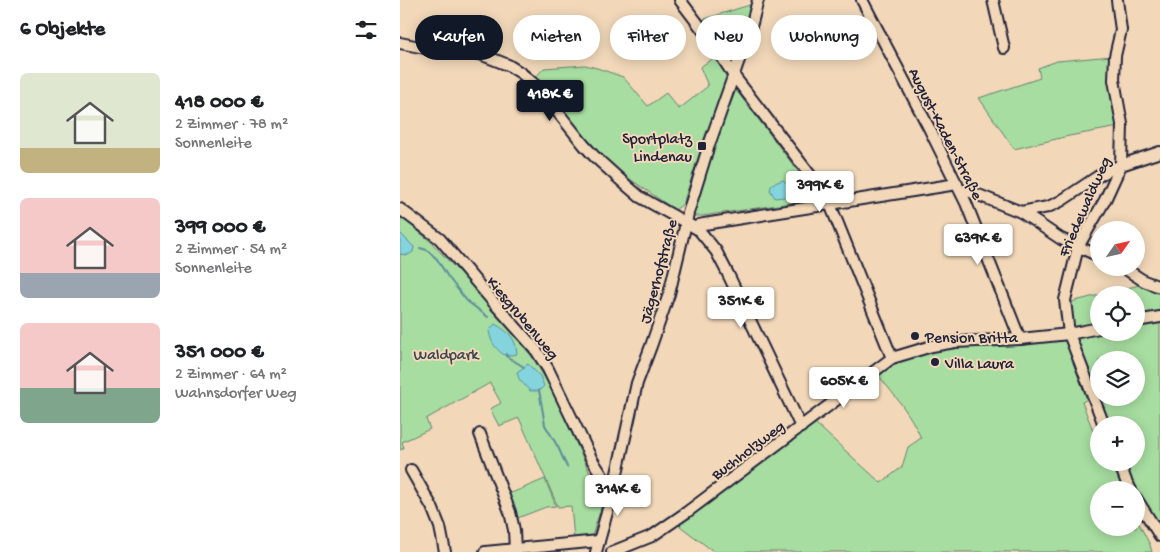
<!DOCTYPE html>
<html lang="de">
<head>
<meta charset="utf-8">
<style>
  :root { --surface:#fff; --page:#f2f2f2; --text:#202124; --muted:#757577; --accent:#111827 }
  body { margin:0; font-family:"Gochi Hand",sans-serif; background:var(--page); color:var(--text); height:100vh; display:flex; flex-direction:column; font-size:19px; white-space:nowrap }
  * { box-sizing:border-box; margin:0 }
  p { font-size:16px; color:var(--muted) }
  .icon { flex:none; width:28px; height:28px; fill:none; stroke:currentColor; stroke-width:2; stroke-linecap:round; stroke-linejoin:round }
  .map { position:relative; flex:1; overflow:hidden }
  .drawer { display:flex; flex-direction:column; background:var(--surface); width:400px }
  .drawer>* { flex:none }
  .hud { position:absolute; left:15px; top:15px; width:475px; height:45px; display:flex; gap:10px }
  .needle { width:32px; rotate:56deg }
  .tools { position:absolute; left:690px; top:221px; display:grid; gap:10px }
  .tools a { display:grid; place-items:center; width:55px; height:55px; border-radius:50%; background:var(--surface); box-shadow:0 2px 12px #0003; font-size:25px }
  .price { position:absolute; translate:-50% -42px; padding:0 11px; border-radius:5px; background:#fff; color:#222; font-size:16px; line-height:32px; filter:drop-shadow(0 1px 2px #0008) }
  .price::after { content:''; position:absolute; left:50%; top:30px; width:15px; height:11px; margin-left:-8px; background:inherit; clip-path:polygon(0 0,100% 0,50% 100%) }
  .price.on { background:var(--accent); color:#fff }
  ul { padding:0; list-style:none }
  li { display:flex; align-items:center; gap:15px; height:125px; padding:0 20px }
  li span { display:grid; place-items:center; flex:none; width:140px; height:100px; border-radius:8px; color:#555 }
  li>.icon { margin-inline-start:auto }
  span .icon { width:60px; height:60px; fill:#fffc; stroke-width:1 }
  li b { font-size:21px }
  h2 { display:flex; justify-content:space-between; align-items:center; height:60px; padding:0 20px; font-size:21px }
  .tag { padding:0 18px; border-radius:22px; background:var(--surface); box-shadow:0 2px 12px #0003; font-size:18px; line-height:45px }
  .tag.on { background:var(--accent); color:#fff }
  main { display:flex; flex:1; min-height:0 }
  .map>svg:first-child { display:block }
  .green { fill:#a7dda0; stroke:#64806e }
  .water { fill:#84d4dd; stroke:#5d8d9c }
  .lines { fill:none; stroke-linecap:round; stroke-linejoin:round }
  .stream { stroke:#5d8d9c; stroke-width:2 }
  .minor-casing { stroke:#22223b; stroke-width:14 }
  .minor { stroke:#f2d8b9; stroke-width:10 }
  .poi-dot { fill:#22223b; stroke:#f2d8b9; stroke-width:2 }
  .labels { text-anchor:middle; stroke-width:4; stroke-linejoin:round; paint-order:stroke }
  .street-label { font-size:16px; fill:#22223b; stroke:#f2d8b9 }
  .poi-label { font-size:16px; fill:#22223b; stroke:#f2d8b9; text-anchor:start }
  .park-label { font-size:16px; fill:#3d474f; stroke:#f2d8b9 }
</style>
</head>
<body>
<main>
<section class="drawer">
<h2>6 Objekte<svg class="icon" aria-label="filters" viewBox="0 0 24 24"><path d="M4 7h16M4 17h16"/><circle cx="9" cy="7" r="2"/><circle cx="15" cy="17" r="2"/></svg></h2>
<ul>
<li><span style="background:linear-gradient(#dfe7d0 75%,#c2b280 0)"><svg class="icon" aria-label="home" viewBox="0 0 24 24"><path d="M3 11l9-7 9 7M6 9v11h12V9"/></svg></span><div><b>418 000 €</b><p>2 Zimmer · 78 m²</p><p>Sonnenleite</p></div></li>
<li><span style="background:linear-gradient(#f6c9c9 75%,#9aa5b1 0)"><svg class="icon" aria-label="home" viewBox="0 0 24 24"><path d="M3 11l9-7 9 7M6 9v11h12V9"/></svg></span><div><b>399 000 €</b><p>2 Zimmer · 54 m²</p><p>Sonnenleite</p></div></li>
<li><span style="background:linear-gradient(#f6c9c9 65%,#7fa58c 0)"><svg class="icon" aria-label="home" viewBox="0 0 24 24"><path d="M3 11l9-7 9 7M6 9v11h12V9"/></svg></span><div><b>351 000 €</b><p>2 Zimmer · 64 m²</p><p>Wahnsdorfer Weg</p></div></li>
</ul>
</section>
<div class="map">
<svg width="760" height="552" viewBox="0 0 760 552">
  <rect width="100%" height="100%" fill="#f2d8b9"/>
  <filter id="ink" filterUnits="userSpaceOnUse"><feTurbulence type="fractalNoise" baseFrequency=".02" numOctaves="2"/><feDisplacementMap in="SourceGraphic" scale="10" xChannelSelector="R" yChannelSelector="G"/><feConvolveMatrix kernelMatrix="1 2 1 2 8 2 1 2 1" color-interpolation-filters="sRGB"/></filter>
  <g filter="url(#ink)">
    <g class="green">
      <polygon points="353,4 338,53 326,55 301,20"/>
      <polygon points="712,56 719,127 669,136 614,149 579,98 640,78 638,68 657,61"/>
      <polygon points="314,58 328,78 305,136 283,204 275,210 214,168 172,124 135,78 144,68 185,65 197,68 223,77 248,106 266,93 279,109 308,86 300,67"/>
      <polygon points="336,90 419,199 302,216 294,216 296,202 314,145"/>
      <polygon points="0,216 31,242 98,314 133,358 151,388 203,502 192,536 174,539 171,506 158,507 119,418 99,426 90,409 101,403 90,383 26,419 30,429 2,442 4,448 0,450 0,254 8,255 14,247 0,233"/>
      <path d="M759,280L760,281V525C746,505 733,485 724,463L736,462V425H710L699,398H736V360H699V397L677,342L667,303L699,295V332H736V295H699Z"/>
      <path d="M666,340L688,399L682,402L695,436L699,435V462L712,463L723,490H699V528H736V518L750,545L752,552H313V551L276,523L414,422L481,483L502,467L508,447L521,438C510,413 495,396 478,375L496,361L551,345L610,344Z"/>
      <polygon points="145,479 156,506 146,507 115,519 109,494"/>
    </g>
    <g class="water">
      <polygon points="383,180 390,186 391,193 384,197 375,198 370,190 372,184"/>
      <polygon points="0,233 14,247 13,252 8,255 0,254"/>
      <path d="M95,324C109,332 116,338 117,354L106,356C96,350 91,343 89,331Z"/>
      <polygon points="128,364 140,376 144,386 139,391 130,391 119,379 117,372"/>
    </g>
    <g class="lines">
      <g class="stream">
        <polyline points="20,248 27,250 37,259 48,277 67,301 88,317"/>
        <polyline points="106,354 106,356 124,367"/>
        <polyline points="139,390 145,425 158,447 167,467"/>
      </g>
      <defs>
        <g id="minor">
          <polyline points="280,0 315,46 334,76 414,180 430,204 492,358"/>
          <polyline points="462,0 529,128 566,203 620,339"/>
          <polyline points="593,0 604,48"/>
          <polyline points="0,43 30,49 80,54 108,65 121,73 133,83 148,100 184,145 194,156 226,185 240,197 299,230 316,251 328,274 401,427"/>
          <polyline points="561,190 571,192 621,212 648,207 661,201 703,173 721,165 760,152"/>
          <polyline points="0,209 40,239 95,304 136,350 148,369 191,458 208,485 214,487"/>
          <polyline points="621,212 661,239 699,256"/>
          <polyline points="296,228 299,225 304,224 557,184"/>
          <polyline points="724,268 744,281 760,287"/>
          <polyline points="736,321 760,317"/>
          <polyline points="704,425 669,334 665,300 678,247 705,200 721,165 722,124 714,80 715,56 721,30 717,0"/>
          <polyline points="80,434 110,512 114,530 115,550"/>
          <polyline points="719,462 726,481 731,490"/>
          <polyline points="11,470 32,507 40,527 45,552"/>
          <polyline points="736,498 760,536"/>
          <polyline points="85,552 199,541"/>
          <polyline points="196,552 214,487 237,383 251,346 269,294 286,223 288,213 308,148 352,23 358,0"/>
          <polyline points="212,552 252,536 287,512 492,358 532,346 555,342 620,339 669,334 699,328"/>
        </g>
      </defs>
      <use href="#minor" class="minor-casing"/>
      <use href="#minor" class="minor"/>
    </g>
  </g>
  <g class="poi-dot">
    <rect x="297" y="141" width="10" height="10" rx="2.5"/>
    <circle cx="515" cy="336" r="5"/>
    <circle cx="535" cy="362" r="5"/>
  </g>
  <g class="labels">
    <g class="street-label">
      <text transform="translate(547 133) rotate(63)" y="6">August-Kaden-Straße</text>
      <text transform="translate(683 206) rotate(-66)" y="6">Friedewaldweg</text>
      <text transform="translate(257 271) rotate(-75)" y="6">Jägerhofstraße</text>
      <text transform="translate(124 317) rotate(50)" y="6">Kiesgrubenweg</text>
      <text transform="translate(347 449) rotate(-37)" y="6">Buchholzweg</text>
    </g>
    <g class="poi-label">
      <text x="292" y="143" text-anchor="end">Sportplatz<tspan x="292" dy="18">Lindenau</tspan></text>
      <text x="525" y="342">Pension Britta</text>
      <text x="545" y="368">Villa Laura</text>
    </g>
    <g class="park-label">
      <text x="46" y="359">Waldpark</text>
    </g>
  </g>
</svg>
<div class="tools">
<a><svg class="needle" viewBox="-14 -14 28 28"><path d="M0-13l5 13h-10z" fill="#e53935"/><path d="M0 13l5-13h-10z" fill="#757577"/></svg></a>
<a><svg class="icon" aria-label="locate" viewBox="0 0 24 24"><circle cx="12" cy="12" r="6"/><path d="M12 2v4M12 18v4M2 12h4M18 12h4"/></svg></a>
<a><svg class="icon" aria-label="layers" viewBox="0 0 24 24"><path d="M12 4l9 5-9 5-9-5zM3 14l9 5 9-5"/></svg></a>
<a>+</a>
<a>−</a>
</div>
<b class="price on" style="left:150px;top:122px">418K €</b>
<b class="price" style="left:420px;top:213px">399K €</b>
<b class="price" style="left:578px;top:266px">639K €</b>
<b class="price" style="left:341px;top:329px">351K €</b>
<b class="price" style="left:444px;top:409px">605K €</b>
<b class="price" style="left:218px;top:517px">314K €</b>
<div class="hud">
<a class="tag on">Kaufen</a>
<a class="tag">Mieten</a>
<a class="tag">Filter</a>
<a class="tag">Neu</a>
<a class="tag">Wohnung</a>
</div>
</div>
</main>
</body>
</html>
